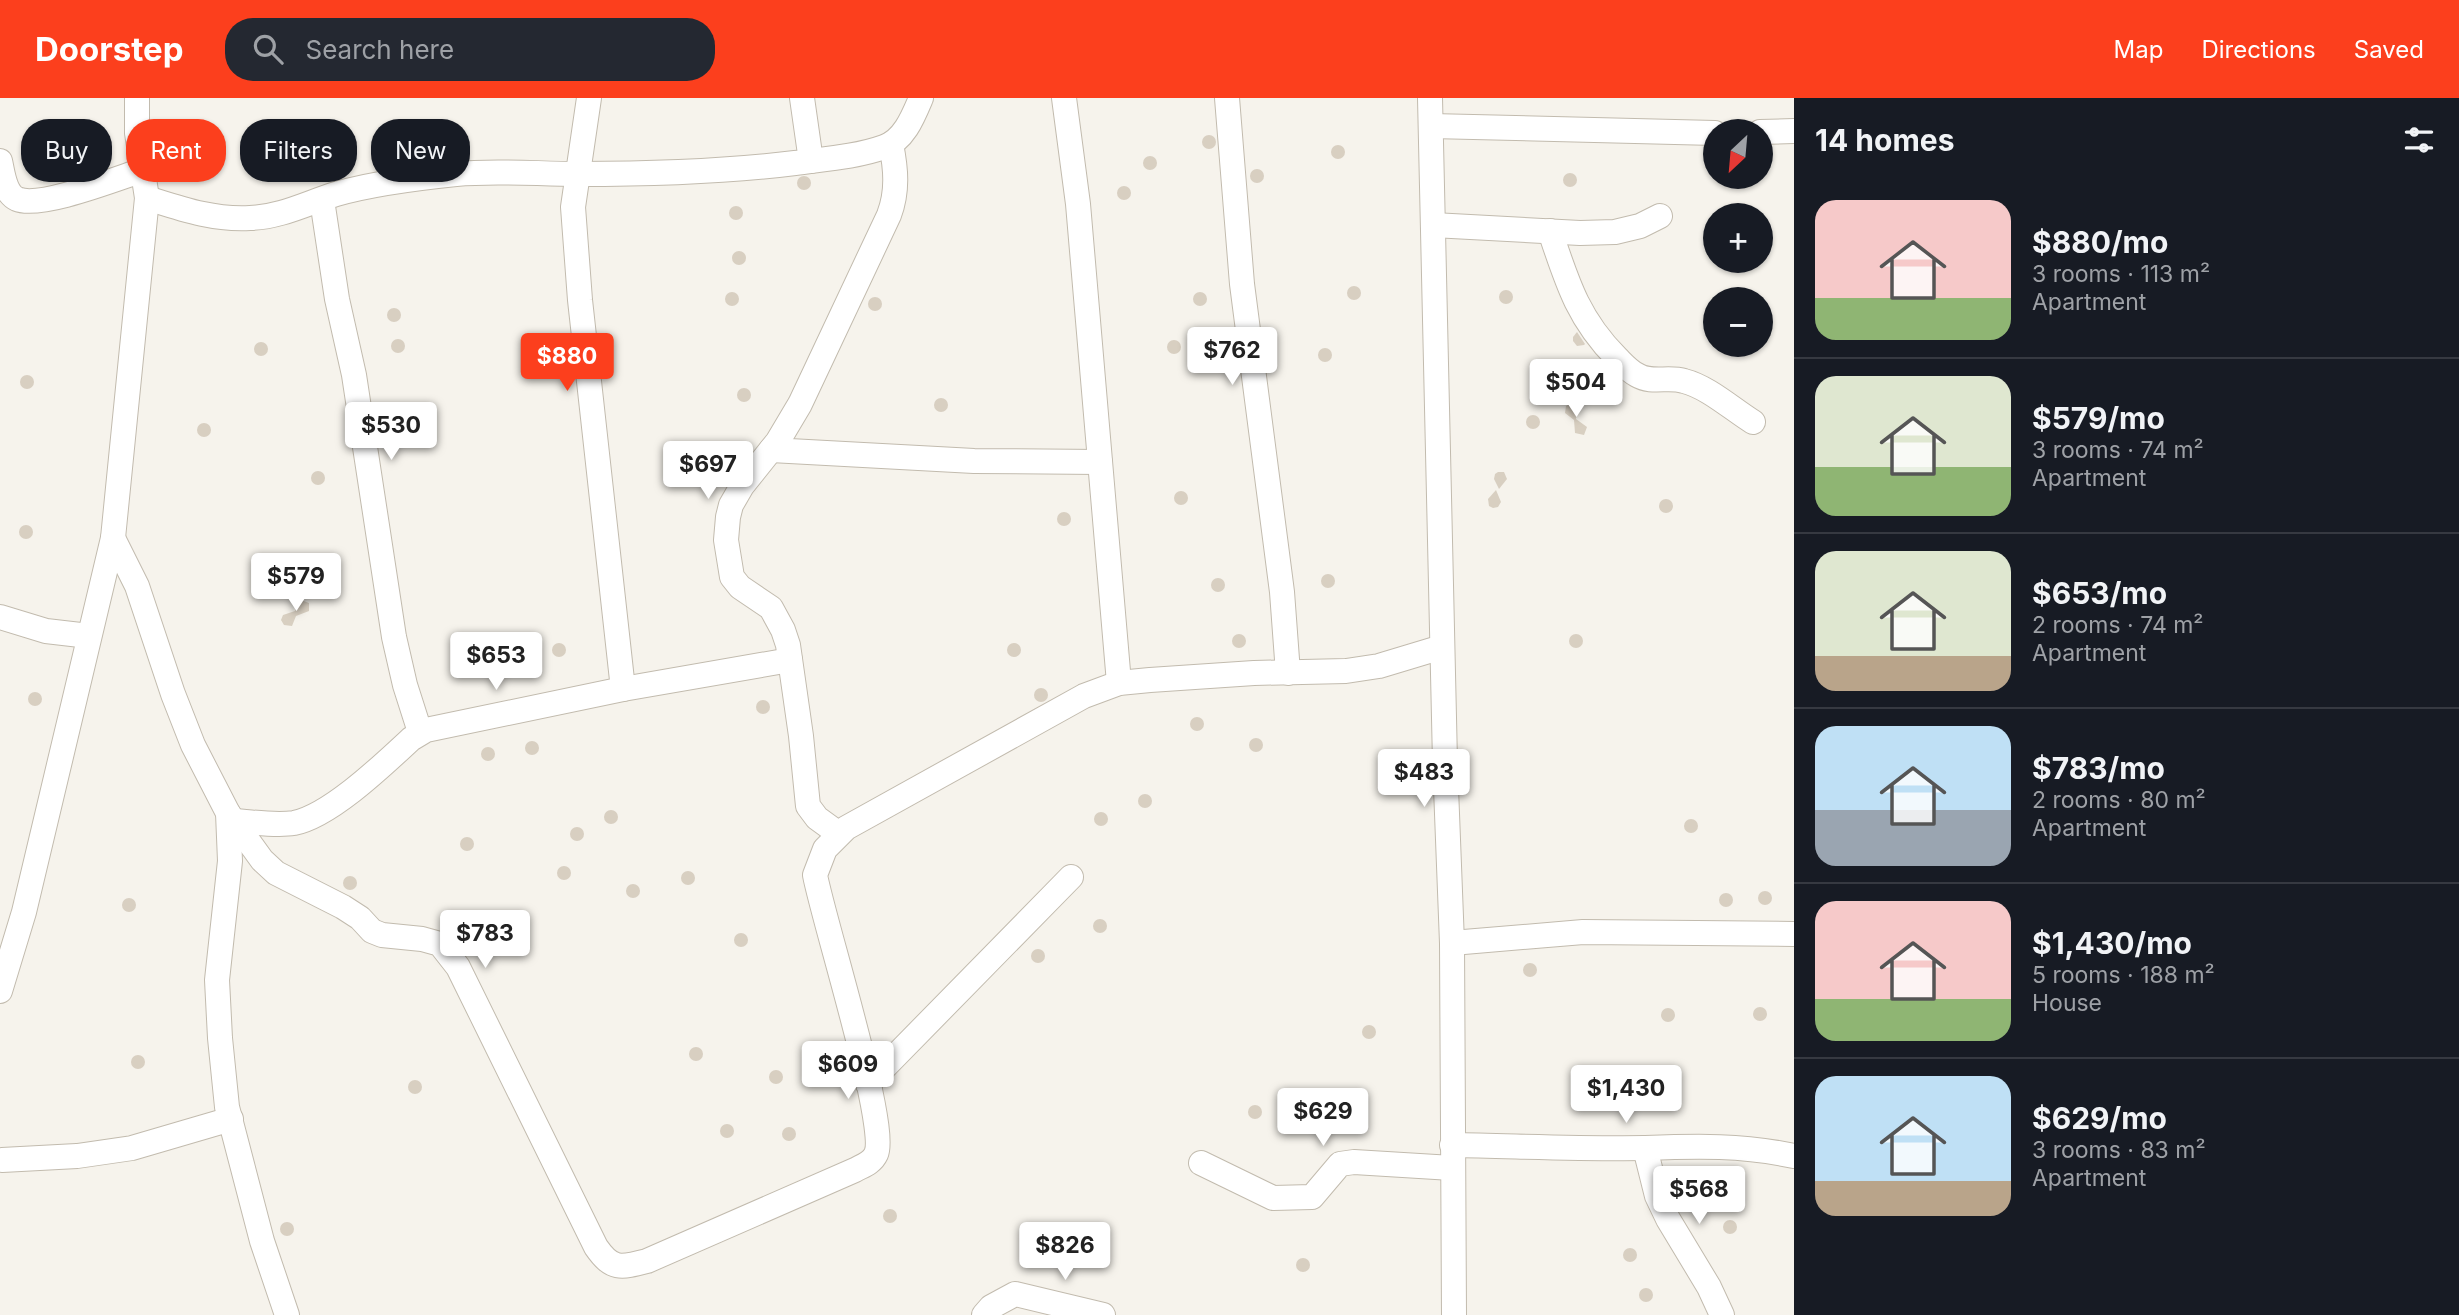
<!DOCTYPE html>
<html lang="en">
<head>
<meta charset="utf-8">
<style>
  :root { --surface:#171b24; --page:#242831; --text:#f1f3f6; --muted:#9ea1a6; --line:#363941; --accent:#fc3f1d }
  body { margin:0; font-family:Inter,sans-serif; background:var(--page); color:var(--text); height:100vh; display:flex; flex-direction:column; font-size:26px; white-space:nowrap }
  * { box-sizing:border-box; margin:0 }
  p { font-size:23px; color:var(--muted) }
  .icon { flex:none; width:38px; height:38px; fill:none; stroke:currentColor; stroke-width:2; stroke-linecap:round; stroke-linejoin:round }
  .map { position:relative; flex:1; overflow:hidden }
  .panel { display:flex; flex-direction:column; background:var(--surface); width:665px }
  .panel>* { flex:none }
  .hud { position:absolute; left:21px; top:21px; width:665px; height:63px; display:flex; gap:14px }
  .needle { width:46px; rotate:206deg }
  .buttons { position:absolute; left:1703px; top:21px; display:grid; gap:14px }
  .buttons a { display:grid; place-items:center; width:70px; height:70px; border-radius:50%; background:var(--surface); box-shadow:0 2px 5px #0004; font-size:35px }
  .price { position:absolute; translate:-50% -60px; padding:0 16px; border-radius:7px; background:#fff; color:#222; font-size:23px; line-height:46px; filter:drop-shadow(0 2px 4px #0008) }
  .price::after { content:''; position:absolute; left:50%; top:42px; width:21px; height:16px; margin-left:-10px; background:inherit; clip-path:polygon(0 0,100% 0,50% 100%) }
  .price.selected { background:var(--accent); color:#fff }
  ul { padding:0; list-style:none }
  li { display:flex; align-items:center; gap:21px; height:175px; padding:0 21px }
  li+li { border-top:2px solid var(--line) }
  li span { display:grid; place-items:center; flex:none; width:196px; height:140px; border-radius:21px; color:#555 }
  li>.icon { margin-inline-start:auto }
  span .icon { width:84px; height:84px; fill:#fffc; stroke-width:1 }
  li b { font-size:30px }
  h2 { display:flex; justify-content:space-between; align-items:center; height:84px; padding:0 21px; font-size:30px }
  .pill { padding:0 24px; border-radius:28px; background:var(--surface); box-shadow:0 2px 5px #0004; font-size:24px; line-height:63px }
  .pill.selected { background:var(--accent); color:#fff }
  header { display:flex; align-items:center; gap:42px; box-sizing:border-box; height:98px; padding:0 35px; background:var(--accent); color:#fff }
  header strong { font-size:33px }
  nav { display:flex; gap:38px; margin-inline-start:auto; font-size:24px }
  .search { width:490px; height:63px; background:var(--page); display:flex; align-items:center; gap:18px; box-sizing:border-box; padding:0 24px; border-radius:28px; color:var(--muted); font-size:26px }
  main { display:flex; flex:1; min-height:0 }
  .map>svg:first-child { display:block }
  .building { fill:#d8cfc1 }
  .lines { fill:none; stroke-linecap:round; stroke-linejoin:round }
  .minor-casing { stroke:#c2bbae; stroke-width:26 }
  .minor { stroke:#fff; stroke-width:24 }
</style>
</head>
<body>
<header>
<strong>Doorstep</strong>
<div class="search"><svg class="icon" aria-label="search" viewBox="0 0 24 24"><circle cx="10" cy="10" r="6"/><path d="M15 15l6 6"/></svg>Search here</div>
<nav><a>Map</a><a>Directions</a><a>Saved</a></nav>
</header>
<main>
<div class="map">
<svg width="1794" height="1217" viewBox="0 0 1794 1217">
  <rect width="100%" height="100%" fill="#f6f3ec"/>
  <g class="building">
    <circle cx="1209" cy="44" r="7"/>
    <circle cx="1338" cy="54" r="7"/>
    <circle cx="1150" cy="65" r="7"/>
    <circle cx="1257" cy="78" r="7"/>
    <circle cx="1570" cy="82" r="7"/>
    <circle cx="804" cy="85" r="7"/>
    <circle cx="1124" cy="95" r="7"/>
    <circle cx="736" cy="115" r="7"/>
    <circle cx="739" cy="160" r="7"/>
    <circle cx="1354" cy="195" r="7"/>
    <circle cx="1506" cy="199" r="7"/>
    <circle cx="1200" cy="201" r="7"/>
    <circle cx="732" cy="201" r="7"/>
    <circle cx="875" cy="206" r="7"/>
    <circle cx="394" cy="217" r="7"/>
    <polygon points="1577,234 1585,246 1584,247 1577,248 1573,243 1573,239"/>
    <circle cx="398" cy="248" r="7"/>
    <circle cx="1174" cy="249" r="7"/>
    <circle cx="261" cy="251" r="7"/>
    <circle cx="1325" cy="257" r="7"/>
    <circle cx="27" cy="284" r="7"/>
    <circle cx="744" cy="297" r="7"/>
    <circle cx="941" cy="307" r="7"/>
    <polygon points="1571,305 1578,311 1576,321 1587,329 1584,337 1575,335 1574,322 1565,315 1566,308"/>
    <circle cx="1533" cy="324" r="7"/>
    <circle cx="204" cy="332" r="7"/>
    <circle cx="722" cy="370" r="7"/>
    <circle cx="318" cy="380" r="7"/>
    <polygon points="1498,374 1504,374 1507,381 1499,391 1494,381 1495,376"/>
    <polygon points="1496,392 1501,404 1498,409 1493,410 1489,408 1488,401"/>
    <circle cx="1181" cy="400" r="7"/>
    <circle cx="1666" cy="408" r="7"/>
    <circle cx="1064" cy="421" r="7"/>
    <circle cx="26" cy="434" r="7"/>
    <circle cx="323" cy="477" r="7"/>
    <circle cx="1328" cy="483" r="7"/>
    <circle cx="1218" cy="487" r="7"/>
    <polygon points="301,502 309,505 309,513 296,518 292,528 284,527 281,522 283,517 295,513 298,503"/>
    <circle cx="1239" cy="543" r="7"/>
    <circle cx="1576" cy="543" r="7"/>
    <circle cx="1014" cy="552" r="7"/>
    <circle cx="559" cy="552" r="7"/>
    <circle cx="1041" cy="597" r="7"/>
    <circle cx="35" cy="601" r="7"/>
    <circle cx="763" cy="609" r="7"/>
    <circle cx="1197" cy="626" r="7"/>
    <circle cx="1256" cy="647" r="7"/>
    <circle cx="532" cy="650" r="7"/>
    <circle cx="488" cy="656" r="7"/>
    <circle cx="1145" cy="703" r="7"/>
    <circle cx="611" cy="719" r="7"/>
    <circle cx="1101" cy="721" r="7"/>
    <circle cx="1691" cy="728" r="7"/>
    <circle cx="577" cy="736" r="7"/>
    <circle cx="467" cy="746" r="7"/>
    <circle cx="564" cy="775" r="7"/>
    <circle cx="688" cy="780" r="7"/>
    <circle cx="350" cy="785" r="7"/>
    <circle cx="633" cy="793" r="7"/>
    <circle cx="1765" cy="800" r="7"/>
    <circle cx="1726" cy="802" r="7"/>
    <circle cx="129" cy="807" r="7"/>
    <circle cx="1100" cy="828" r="7"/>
    <circle cx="741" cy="842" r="7"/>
    <circle cx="1038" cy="858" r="7"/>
    <circle cx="1530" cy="872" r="7"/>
    <circle cx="1760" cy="916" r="7"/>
    <circle cx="1668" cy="917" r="7"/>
    <circle cx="1369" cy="934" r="7"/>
    <circle cx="696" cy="956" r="7"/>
    <circle cx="138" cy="964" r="7"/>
    <circle cx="776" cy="979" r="7"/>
    <circle cx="415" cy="989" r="7"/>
    <circle cx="1255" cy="1014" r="7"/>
    <circle cx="727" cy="1033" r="7"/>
    <circle cx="789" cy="1036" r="7"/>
    <circle cx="890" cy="1118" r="7"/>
    <circle cx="1730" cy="1129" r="7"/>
    <circle cx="287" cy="1131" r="7"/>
    <circle cx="1630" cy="1157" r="7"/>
    <circle cx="1303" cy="1167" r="7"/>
    <circle cx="1646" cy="1197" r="7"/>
  </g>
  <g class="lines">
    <defs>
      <g id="minor">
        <polyline points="589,0 573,109 580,202 623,591"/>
        <polyline points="802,0 811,63"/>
        <polyline points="1064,0 1078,106 1119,585"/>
        <polyline points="1227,0 1242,186 1282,494 1288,575"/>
        <polyline points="1430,0 1445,664 1452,845 1454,1217"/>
        <polyline points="1431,28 1715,35"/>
        <polyline points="1760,34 1794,33"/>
        <path d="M0,63C3,75 4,95 17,101C40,111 118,80 143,72"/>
        <path d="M147,100C182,111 213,122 250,120C281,119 307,105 336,96C374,85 417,80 456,76C496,72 538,76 578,76C651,76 723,74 795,65C824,61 856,59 884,49C904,42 913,19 921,0"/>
        <polyline points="322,102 337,201 354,277 394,539 405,587 420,634"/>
        <polyline points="1433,127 1580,135 1615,134 1640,128 1660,118"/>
        <path d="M1550,133C1567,184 1578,221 1617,260C1623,266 1629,273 1637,277C1652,286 1668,278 1684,283C1708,289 1732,311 1753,324"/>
        <polyline points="771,352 974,363 1100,364"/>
        <polyline points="113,440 137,488 173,596 193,647 228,715 230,763 217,882 220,940 227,1009 262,1143 287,1217"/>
        <polyline points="0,519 46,533 89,538"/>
        <path d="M228,715L262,762L276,775L343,809L360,820L372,833L382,837L422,841L440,846L458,869L596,1149C612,1172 620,1170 647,1163L855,1072C862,1068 872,1065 876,1056C889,1029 823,821 815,777L825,751L846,730L1084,598L1119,585L1150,582L1254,575L1346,573L1379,568L1442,549"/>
        <path d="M234,723C253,724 275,728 294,725C330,718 383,667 411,641L426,632L623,591L790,562"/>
        <path d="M839,736L817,720L808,708L801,638L788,547L783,532L771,510L740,489L732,479L726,442L728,419L731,407L742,388L778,343L800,306L889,117C898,93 896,71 891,46"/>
        <polyline points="1452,845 1583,834 1794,836"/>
        <polyline points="0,893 24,814 113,440 147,100 137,35 137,0"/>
        <polyline points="868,986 1071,779"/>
        <path d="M1452,1047C1516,1048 1581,1051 1645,1050C1698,1048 1742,1047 1794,1058"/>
        <polyline points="1645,1050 1657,1098 1668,1121 1709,1189 1722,1217"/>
        <polyline points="2,1062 77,1058 132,1050 231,1021"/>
        <polyline points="1201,1065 1273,1100 1312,1099 1340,1066 1354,1064 1452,1070"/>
        <polyline points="984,1217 991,1209 1015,1196 1103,1217"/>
      </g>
    </defs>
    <use href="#minor" class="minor-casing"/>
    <use href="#minor" class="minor"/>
  </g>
</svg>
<div class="buttons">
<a><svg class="needle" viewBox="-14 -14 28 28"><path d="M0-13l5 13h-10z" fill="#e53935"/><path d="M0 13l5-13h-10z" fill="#9ea1a6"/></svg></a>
<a>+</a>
<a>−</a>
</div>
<b class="price" style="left:1232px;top:289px">$762</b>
<b class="price selected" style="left:567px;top:295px">$880</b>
<b class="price" style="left:1576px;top:321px">$504</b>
<b class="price" style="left:391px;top:364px">$530</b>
<b class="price" style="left:708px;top:403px">$697</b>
<b class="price" style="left:296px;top:515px">$579</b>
<b class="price" style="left:496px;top:594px">$653</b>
<b class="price" style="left:1424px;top:711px">$483</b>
<b class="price" style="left:485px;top:872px">$783</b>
<b class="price" style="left:848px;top:1003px">$609</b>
<b class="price" style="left:1626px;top:1027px">$1,430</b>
<b class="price" style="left:1323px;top:1050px">$629</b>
<b class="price" style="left:1699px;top:1128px">$568</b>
<b class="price" style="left:1065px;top:1184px">$826</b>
<div class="hud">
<a class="pill">Buy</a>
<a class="pill selected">Rent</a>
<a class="pill">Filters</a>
<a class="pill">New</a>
</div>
</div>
<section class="panel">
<h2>14 homes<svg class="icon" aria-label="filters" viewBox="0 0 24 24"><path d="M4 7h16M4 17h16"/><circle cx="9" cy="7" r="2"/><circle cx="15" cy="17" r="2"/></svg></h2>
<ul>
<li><span style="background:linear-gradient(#f6c9c9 70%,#8fb573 0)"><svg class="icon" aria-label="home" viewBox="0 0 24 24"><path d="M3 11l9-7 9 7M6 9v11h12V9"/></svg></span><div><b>$880/mo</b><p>3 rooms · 113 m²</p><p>Apartment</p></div></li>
<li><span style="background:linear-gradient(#dfe7d0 65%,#8fb573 0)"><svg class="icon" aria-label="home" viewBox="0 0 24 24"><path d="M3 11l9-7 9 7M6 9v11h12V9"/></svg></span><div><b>$579/mo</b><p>3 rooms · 74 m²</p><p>Apartment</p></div></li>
<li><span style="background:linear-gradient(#dfe7d0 75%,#b9a48a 0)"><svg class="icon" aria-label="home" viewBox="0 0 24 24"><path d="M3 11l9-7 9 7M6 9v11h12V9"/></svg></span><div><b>$653/mo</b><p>2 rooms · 74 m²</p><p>Apartment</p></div></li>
<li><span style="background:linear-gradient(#bfe0f5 60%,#9aa5b1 0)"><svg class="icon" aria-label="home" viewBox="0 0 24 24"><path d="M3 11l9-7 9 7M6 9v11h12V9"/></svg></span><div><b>$783/mo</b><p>2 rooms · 80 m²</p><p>Apartment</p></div></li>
<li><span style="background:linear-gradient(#f6c9c9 70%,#8fb573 0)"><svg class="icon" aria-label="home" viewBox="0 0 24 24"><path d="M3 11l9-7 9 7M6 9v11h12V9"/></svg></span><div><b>$1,430/mo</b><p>5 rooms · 188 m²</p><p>House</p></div></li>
<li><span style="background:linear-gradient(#bfe0f5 75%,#b9a48a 0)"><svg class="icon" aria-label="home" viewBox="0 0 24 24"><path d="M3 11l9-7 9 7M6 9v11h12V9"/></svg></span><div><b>$629/mo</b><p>3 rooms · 83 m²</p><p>Apartment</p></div></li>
</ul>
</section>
</main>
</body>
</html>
